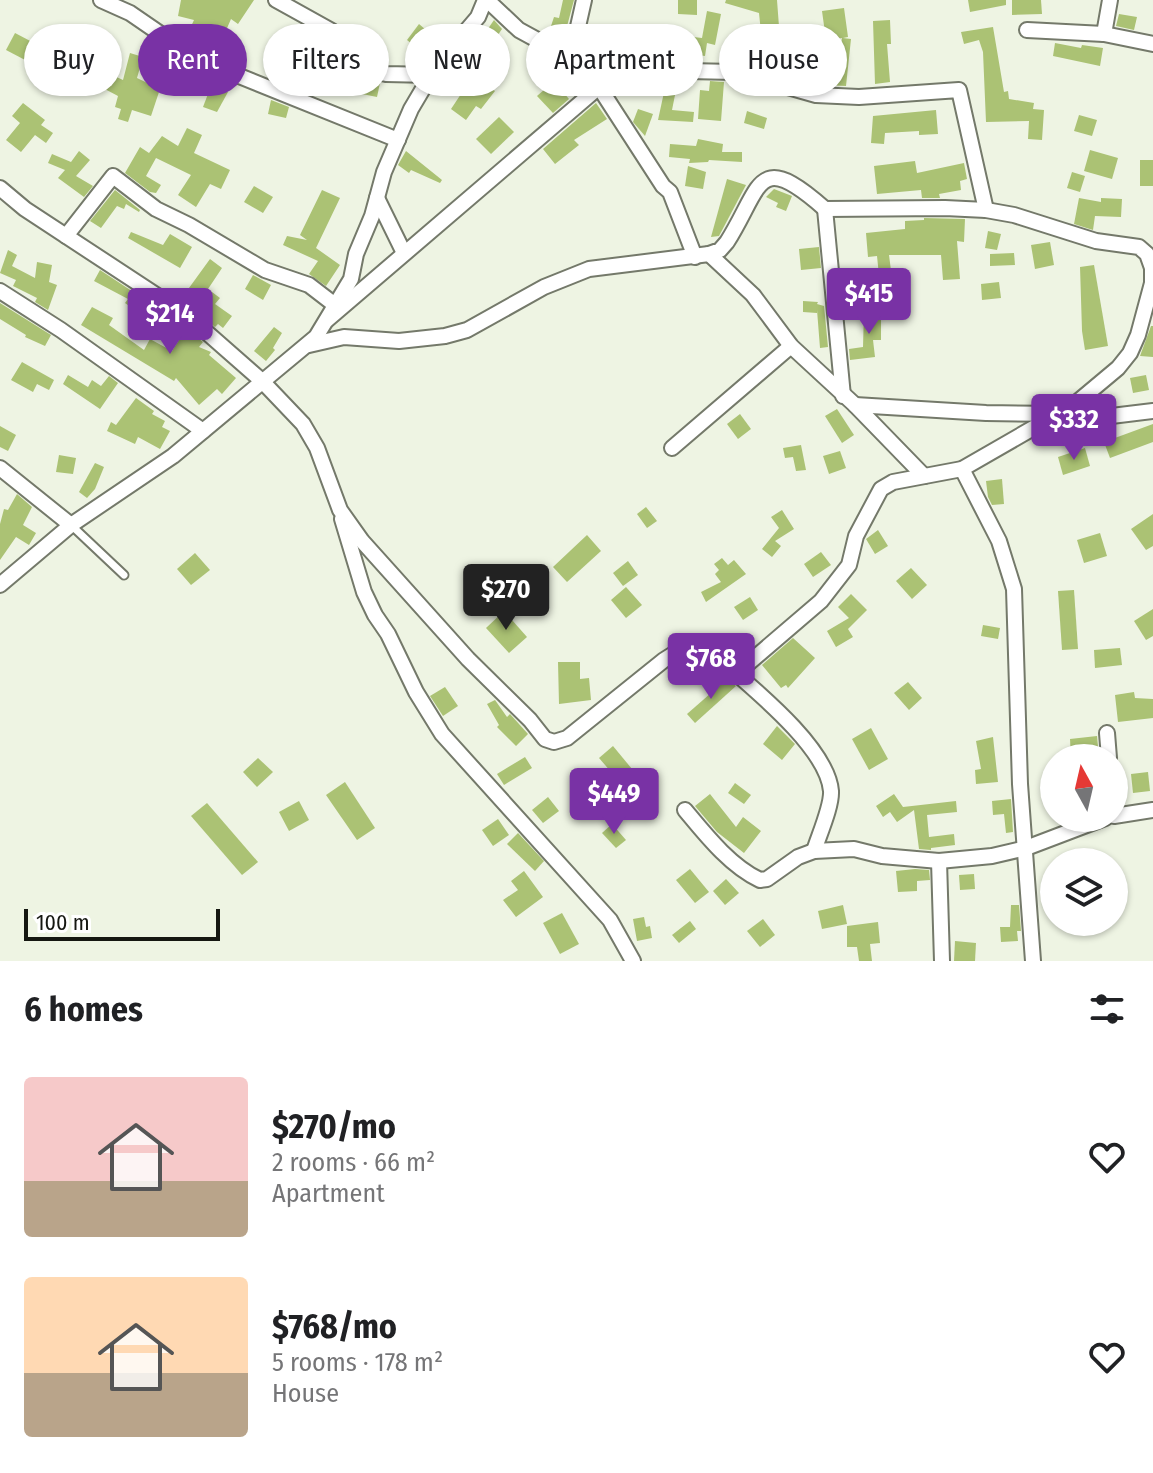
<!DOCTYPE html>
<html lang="en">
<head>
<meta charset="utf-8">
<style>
  :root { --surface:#fff; --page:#f2f2f2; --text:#202124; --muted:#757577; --accent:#7932a5 }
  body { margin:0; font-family:"Fira Sans Condensed",sans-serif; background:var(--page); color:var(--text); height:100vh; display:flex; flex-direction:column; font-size:30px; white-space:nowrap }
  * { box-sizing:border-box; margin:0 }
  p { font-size:26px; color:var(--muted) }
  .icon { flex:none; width:44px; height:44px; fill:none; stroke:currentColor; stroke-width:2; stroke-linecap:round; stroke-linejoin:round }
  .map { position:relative; height:961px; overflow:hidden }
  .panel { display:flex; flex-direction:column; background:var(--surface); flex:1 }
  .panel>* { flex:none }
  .guide { position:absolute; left:24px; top:24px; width:1106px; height:72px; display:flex; gap:16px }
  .needle { width:52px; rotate:352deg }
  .fabs { position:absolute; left:1040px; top:744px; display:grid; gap:16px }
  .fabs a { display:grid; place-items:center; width:88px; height:88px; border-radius:50%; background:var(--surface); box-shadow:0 2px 6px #0004; font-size:40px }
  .scale { position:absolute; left:24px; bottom:20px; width:196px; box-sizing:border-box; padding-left:8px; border:4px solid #151711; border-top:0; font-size:22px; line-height:28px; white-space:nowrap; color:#151711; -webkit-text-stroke:6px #fff; paint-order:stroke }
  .price { position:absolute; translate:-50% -68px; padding:0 18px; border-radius:8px; background:var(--accent); color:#fff; font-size:26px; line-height:52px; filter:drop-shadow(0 2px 4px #0008) }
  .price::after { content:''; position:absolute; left:50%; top:48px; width:24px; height:18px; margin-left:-12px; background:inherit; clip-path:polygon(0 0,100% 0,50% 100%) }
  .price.on { background:#222; color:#fff }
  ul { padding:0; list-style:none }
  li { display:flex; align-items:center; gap:24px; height:200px; padding:0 24px }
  li span { display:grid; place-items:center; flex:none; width:224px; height:160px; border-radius:8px; color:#555 }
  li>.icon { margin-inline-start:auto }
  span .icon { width:96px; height:96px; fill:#fffc; stroke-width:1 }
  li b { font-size:34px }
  h2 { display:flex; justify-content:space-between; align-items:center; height:96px; padding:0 24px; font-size:34px }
  .pill { padding:0 28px; border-radius:36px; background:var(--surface); box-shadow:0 2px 6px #0004; font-size:28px; line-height:72px }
  .pill.on { background:var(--accent); color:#fff }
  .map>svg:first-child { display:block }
  .building { fill:#abc274 }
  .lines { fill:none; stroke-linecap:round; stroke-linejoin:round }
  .service-casing { stroke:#74796a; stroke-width:11 }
  .minor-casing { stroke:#74796a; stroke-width:18 }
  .service { stroke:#fff; stroke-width:7 }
  .minor { stroke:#fff; stroke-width:14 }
</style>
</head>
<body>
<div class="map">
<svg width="1153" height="961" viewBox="0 0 1153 961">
  <rect width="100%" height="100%" fill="#eef4e3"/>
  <g class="building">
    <polygon points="181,0 254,0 238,24 231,19 218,49 187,35 194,20 178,16"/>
    <polygon points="563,0 574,0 566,30 551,26 554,17 559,18"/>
    <polygon points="678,0 697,0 697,15 678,14"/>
    <polygon points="726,0 777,0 780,40 762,42 759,13 725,3"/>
    <polygon points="968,0 1006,0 1006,5 970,12"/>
    <polygon points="1012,0 1041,0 1042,14 1012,15"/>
    <polygon points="844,8 848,37 843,38 851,39 846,86 824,85 828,70 837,72 842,38 826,40 822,11"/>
    <polygon points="707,11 721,14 715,45 707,43 705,56 683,53 685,36 702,38"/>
    <polygon points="1119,14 1137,17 1134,30 1116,26"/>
    <polygon points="494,20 502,29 493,42 483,36"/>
    <polygon points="890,20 891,44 887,44 890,82 875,84 873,21"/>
    <polygon points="419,24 439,41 427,56 407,40"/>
    <polygon points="300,25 323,37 317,46 295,33"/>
    <polygon points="993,27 1004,92 1008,91 1009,99 1034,103 1033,109 1044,110 1042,140 1028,139 1029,121 986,122 983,52 979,40 964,44 961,32"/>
    <polygon points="15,33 36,44 27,61 6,50"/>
    <polygon points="372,41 383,45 377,62 366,58"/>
    <polygon points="1055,43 1081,48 1082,45 1103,48 1100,66 1053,56"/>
    <polygon points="130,53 143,57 137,78 160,89 151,116 132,110 128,122 118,119 121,109 115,107 118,96 101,87 108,73 123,80"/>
    <polygon points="457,61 495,91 481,109 476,106 466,120 451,109 461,94 443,79"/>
    <polygon points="297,70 317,77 311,94 292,86"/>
    <polygon points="365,80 380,83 377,97 362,94"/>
    <polygon points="554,81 569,99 553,113 537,96"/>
    <polygon points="710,81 724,82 721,121 698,119 700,90 709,91"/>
    <polygon points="666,83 677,85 672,110 694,112 693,122 658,120"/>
    <polygon points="211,86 228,92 217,112 203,107"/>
    <polygon points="271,100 289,107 286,118 268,114"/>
    <polygon points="23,103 45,120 41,125 53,133 46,143 35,135 21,152 6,140 20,123 12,116"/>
    <polygon points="596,103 607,119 574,140 579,145 555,164 543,149"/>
    <polygon points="638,109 653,114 645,136 633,122"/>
    <polygon points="936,110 938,134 919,135 919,131 885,133 884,144 871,143 873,116"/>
    <polygon points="747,111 767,118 764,129 744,123"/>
    <polygon points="1079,115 1097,120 1092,136 1074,131"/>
    <polygon points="499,117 514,132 491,154 476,139"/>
    <polygon points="187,128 202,135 194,153 230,170 221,189 210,184 196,207 178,195 191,175 156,158 146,176 161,185 156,193 150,192 125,173 140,147 149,153 162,136 178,146"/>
    <polygon points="698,139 723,144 722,152 742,152 742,162 709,160 708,162 689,163 690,159 669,157 670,144 696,146"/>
    <polygon points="1090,150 1118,158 1112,179 1084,171"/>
    <polygon points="79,151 90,160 76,176 93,186 84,197 58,178 65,170 48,163 52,154 71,162"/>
    <polygon points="406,151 442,180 440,183 411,170 409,173 398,165"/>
    <rect x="1140" y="160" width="13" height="26"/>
    <polygon points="915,161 917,173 964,163 967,179 960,181 961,190 939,194 940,198 922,198 921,190 877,194 874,166"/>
    <polygon points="688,166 706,172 703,189 685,186"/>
    <polygon points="1072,172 1085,176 1080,192 1067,188"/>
    <polygon points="727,179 746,185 719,236 711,237"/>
    <polygon points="254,186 273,197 263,213 244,202"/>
    <polygon points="774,189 792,196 786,211 776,207 778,203 766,197"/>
    <polygon points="115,190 140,210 139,212 126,204 124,209 117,206 101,228 90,221"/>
    <polygon points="322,190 340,198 316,248 340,265 326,286 309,274 318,261 283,245 287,236 307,240 300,235"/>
    <polygon points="1079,198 1101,202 1101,198 1122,199 1121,217 1095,216 1093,230 1074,224"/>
    <polygon points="924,218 965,219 964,242 957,241 960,279 943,280 941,255 889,255 894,294 881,295 877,256 868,257 866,233 905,229 905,221 924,220"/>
    <polygon points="988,231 1001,234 997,250 985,248"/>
    <polygon points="131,232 163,245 170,234 192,247 180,268 128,238"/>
    <polygon points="1050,242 1054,265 1035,269 1031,245"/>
    <polygon points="819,247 821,268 801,270 799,249"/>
    <polygon points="8,250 17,255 12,266 35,278 37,262 52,265 49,282 57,285 48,310 35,302 37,298 13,286 16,280 0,273"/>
    <polygon points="1014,253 1015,265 990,266 990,254"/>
    <polygon points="210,259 222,268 208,289 220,298 215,304 232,316 223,328 218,324 215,327 181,299"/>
    <polygon points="1094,265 1108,346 1085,350 1082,331 1080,267"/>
    <polygon points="100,270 156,307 149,320 125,303 128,299 94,281"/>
    <polygon points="253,275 271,285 263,300 245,289"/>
    <polygon points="999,282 1001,298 982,300 981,284"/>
    <polygon points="803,301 818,302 817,304 824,306 828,347 820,348 817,310 817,313 803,312"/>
    <polygon points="0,303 51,335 45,346 25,337 26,335 0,319"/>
    <polygon points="92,307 113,318 109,325 144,350 150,339 172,351 179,340 160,327 169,315 203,342 199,347 211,352 209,355 236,378 222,394 217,389 199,405 176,378 174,381 81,325"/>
    <polygon points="864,311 881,311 881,340 873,340 875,357 850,360 849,349 863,347"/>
    <polygon points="1151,326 1153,326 1153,357 1140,356"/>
    <polygon points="274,327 282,333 273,348 275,350 266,361 254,351"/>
    <polygon points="22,362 54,380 49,390 37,384 33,392 11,380"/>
    <polygon points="68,375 88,387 92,380 101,386 109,376 118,383 100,409 63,384"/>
    <polygon points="1146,375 1149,390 1133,393 1130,378"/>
    <polygon points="136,398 154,411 152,414 165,421 162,427 170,431 160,449 138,437 135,444 107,431 111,422 116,425"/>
    <polygon points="837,409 854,435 842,443 825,416"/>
    <polygon points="740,414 751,429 738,439 727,424"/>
    <polygon points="1153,424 1153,442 1110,458 1104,442"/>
    <polygon points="0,426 16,435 8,451 0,447"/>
    <polygon points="801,445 806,470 796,471 793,457 785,458 783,448"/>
    <polygon points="1085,448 1090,466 1063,475 1058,457"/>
    <polygon points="840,451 846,468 829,474 823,456"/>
    <polygon points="59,455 76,458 73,474 56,472"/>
    <polygon points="95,463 104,467 95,489 87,498 79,492"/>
    <polygon points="1002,479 1004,504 992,505 988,497 986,481"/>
    <polygon points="17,494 32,507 23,525 36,533 29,545 16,537 0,560 0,524 4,509 8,510"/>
    <polygon points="646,507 657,521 647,528 637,514"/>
    <polygon points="782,510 794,529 775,541 781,546 772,557 762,549 779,528 771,517"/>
    <polygon points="1153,514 1153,546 1146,550 1131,529"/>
    <polygon points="878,530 888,546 875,554 866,539"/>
    <polygon points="1100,533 1107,556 1084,563 1077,540"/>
    <polygon points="587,535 601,551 567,582 553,567"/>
    <polygon points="821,552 831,565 813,577 804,564"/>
    <polygon points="195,553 210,570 191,585 177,569"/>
    <polygon points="722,558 728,565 734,560 746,574 706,602 701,592 721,582 715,574 719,570 714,564"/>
    <polygon points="628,561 638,575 623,586 613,573"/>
    <polygon points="911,568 927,585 912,599 896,581"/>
    <polygon points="626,587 642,605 626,618 611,600"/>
    <polygon points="1074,590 1078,649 1062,650 1058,591"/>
    <polygon points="851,594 867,610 848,629 853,637 836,647 827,631 849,618 838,607"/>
    <polygon points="750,597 758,610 743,620 734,607"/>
    <polygon points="1153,609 1153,636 1146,640 1134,621"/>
    <polygon points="504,611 527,637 509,653 486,628"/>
    <polygon points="983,625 1000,628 998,639 981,636"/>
    <polygon points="793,638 815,658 788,688 786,685 781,688 762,665"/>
    <polygon points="1120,648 1122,665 1095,668 1094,650"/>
    <polygon points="558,662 580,662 580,679 589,678 591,700 559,704"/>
    <polygon points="727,679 736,686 695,723 687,714"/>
    <polygon points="908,682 922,698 909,710 894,693"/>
    <polygon points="445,687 458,706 443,716 430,696"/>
    <polygon points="1134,692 1135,698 1153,699 1153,718 1118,722 1115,695"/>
    <polygon points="495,700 507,717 510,714 528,734 516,746 497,727 499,725 487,704"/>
    <polygon points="777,726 795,744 782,760 763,744"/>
    <polygon points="871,728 888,759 869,770 852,739"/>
    <polygon points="1097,736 1099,757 1071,758 1070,739"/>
    <polygon points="993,737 998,782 976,784 975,770 981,769 976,741"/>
    <polygon points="613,746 632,769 618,780 599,758"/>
    <polygon points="525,757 532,768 504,785 497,774"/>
    <polygon points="258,758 273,772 257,787 243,772"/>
    <polygon points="1148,772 1150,791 1133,793 1131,774"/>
    <polygon points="345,782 375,828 357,840 326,795"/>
    <polygon points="735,783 751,795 744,804 728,793"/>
    <polygon points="710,794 736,827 743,817 761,831 744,853 717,832 695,806"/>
    <polygon points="894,794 903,807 956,801 957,812 927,815 929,837 954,834 955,845 931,848 931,850 919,849 914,810 897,822 890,812 883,817 876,806"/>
    <polygon points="548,797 559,811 543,823 532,810"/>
    <polygon points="1011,799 1013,832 1006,833 1004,814 993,815 992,801"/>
    <polygon points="299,801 309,820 289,831 279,812"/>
    <polygon points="207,803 258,862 242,875 191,816"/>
    <polygon points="498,819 509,835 493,846 482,830"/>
    <polygon points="612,824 626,840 616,848 602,833"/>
    <polygon points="518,833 544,861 535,871 507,844"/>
    <polygon points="690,869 709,892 695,903 676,880"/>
    <polygon points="915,869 929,870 930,880 917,881 917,891 898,892 896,871"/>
    <polygon points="524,871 543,897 516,917 503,900 518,890 511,881"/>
    <polygon points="974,874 975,889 960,890 959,875"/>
    <polygon points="726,879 739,893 725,905 713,891"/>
    <polygon points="843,905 847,924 822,929 818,911"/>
    <polygon points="1011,905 1019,905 1021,931 1017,931 1018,941 1001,942 1000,927 1010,927"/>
    <polygon points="562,913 579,944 560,954 543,923"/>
    <polygon points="644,917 646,927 650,926 652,938 637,941 633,919"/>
    <polygon points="763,919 775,935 760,947 747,931"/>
    <polygon points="690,921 696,929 679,943 672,935"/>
    <polygon points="878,922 880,943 870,944 872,961 859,961 857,947 847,947 847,926"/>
    <polygon points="955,941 976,943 975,961 954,961"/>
  </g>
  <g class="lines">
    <defs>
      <polyline id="service" points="71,525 124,575"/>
      <g id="minor">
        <polyline points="101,0 130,13 197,59 398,140"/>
        <polyline points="276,0 332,31 350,66 386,74 431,75"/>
        <polyline points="487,0 519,30 563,54"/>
        <polyline points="584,0 577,31 563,54 599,87 663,186 670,192 695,257"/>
        <polyline points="1027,30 1104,34 1153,44"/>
        <polyline points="1104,34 1110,0"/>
        <path d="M0,188L25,209L188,316L262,381L303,424L317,448L340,510L362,541L468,659L530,720L545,739L554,742L567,738L664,660L691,643L700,644L707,648C742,680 827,744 831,791C832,806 819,835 814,851"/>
        <polyline points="377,198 404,253"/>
        <polyline points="825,209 843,396"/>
        <polyline points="66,236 113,176 156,209 189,225 265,270 309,285 335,305"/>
        <polyline points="709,254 753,295 791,346 855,405 924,476"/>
        <polyline points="0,291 61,330 203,431"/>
        <polyline points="327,320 599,87 640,70 735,72 816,95 859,97 959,90 986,210"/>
        <path d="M309,345L344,337L399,341L445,336L467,330L544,287L589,269L709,254L720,250L727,242C762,187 756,148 825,209L945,208L986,210L1014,215L1096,241L1139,247L1147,254L1152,268V283L1138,335L1130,353L1118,368L1075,404L962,469L893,482L881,489L856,536L849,565L821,601L737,673"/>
        <polyline points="855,405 986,413 1061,414 1095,418 1153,411"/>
        <polyline points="672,448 791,346"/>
        <polyline points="0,468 71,525"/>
        <polyline points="962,469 999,541 1014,589 1020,784 1033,961"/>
        <polyline points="342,519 364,592 375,615 388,634 416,692 442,734 610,920 633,961"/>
        <polyline points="0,585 71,525 173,456 316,337 351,279 356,254 372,216 384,172 411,109 437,65 478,17 485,0"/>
        <polyline points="1107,733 1109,758"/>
        <path d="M685,810C705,834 730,866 760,880L767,879L798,857L814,851L854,849L882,856L939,861L992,856L1026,848L1105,818"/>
        <polyline points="1114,816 1153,810"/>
        <polyline points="939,861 942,961"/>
      </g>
    </defs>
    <use href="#service" class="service-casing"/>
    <use href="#minor" class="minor-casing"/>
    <use href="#service" class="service"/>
    <use href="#minor" class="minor"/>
  </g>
</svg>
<div class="fabs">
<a><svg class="needle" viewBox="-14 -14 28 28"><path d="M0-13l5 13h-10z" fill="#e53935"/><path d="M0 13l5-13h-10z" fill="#757577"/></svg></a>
<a><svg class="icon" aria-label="layers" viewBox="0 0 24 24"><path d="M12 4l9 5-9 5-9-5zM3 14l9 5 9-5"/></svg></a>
</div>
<div class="scale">100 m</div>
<b class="price" style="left:869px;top:336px">$415</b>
<b class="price" style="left:170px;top:356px">$214</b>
<b class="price" style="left:1074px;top:462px">$332</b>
<b class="price on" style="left:506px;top:632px">$270</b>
<b class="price" style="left:711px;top:701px">$768</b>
<b class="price" style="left:614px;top:836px">$449</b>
<div class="guide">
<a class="pill">Buy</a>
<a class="pill on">Rent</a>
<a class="pill">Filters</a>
<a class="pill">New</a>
<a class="pill">Apartment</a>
<a class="pill">House</a>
</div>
</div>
<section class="panel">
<h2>6 homes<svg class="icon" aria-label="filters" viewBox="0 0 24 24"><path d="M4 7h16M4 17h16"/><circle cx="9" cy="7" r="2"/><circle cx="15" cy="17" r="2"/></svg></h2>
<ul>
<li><span style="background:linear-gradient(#f6c9c9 65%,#b9a48a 0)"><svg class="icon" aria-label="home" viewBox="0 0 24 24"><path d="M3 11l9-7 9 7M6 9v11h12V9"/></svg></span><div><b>$270/mo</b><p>2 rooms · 66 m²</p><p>Apartment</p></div><svg class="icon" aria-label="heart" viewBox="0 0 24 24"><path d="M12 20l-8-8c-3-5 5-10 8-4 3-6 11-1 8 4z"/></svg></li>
<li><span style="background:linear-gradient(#ffd9b3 60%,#b9a48a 0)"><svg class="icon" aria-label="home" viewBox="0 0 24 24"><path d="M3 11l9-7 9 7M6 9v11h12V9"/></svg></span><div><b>$768/mo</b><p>5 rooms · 178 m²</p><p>House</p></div><svg class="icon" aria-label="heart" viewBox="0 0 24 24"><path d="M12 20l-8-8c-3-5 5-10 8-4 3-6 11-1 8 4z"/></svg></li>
</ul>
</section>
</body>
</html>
